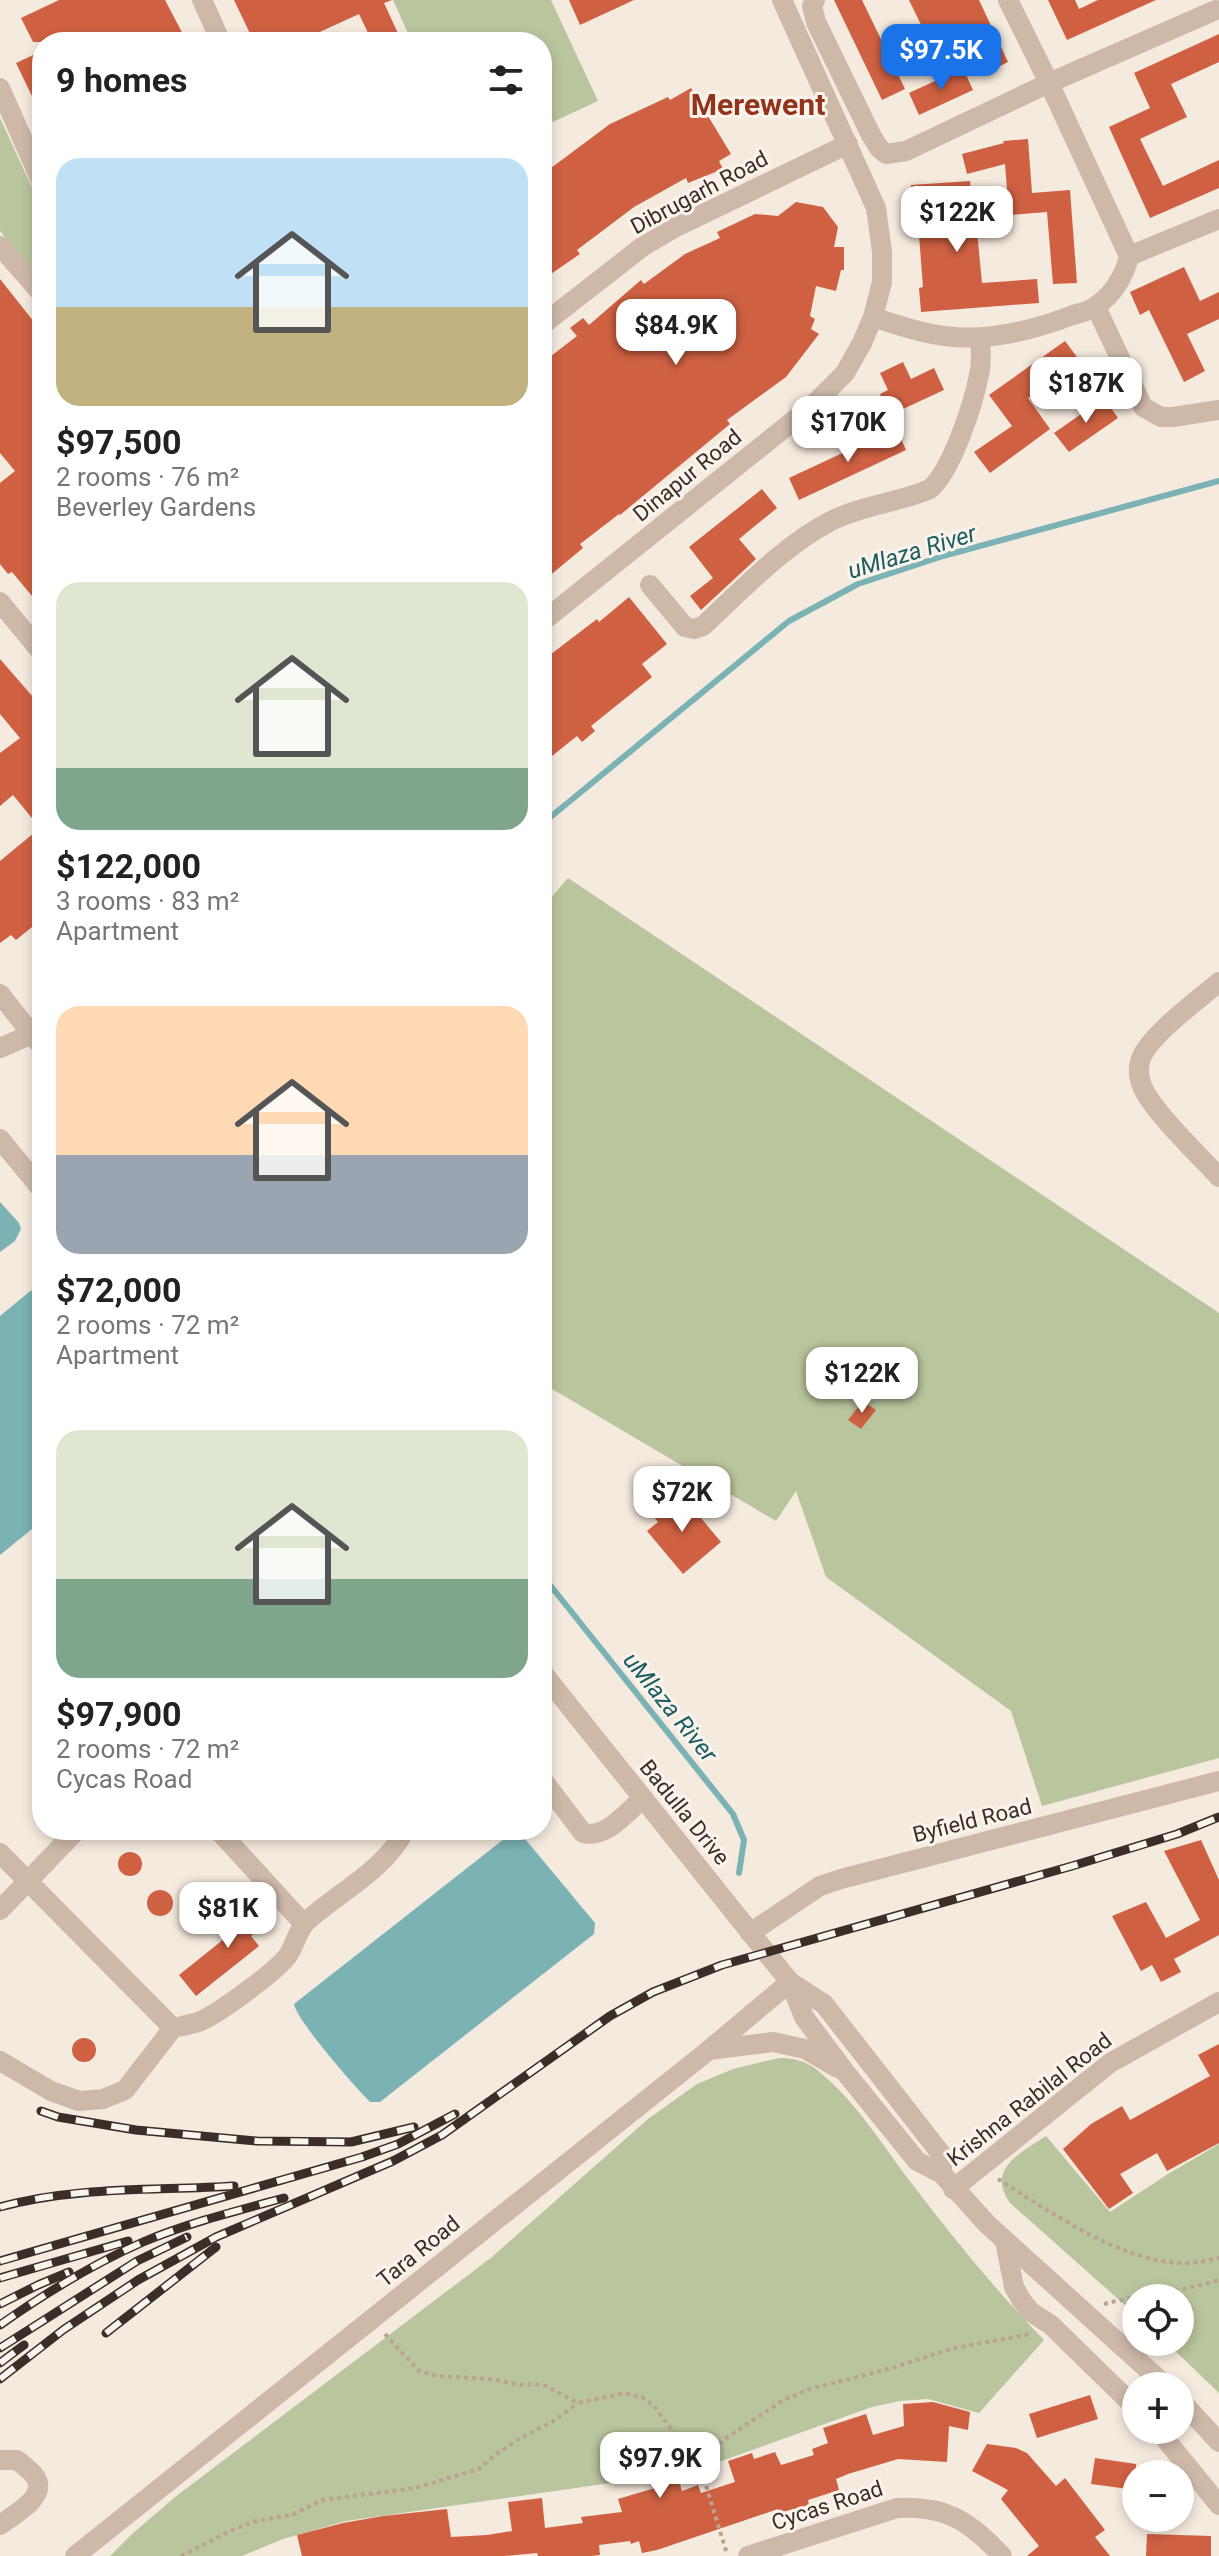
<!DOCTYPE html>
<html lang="en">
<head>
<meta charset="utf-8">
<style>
  :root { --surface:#fff; --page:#f6f6f6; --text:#222; --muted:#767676; --accent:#1a73e8 }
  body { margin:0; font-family:Roboto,sans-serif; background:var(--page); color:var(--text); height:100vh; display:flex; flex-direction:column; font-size:30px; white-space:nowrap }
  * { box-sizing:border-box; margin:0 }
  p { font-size:26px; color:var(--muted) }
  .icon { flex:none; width:44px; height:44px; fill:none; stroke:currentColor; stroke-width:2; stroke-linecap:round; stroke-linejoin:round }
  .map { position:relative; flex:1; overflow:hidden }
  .sheet { position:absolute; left:32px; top:32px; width:520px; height:1808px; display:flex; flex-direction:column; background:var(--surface); border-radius:32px; box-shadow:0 4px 12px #0003 }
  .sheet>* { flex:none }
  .controls { position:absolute; left:1122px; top:2284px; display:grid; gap:16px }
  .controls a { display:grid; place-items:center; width:72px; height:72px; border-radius:50%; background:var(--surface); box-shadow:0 4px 12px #0003; font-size:40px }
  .price { position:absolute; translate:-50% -68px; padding:0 18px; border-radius:16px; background:#fff; color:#222; font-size:26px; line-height:52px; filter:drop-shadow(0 2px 4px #0008) }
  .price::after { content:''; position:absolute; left:50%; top:48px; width:24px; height:18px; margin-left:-12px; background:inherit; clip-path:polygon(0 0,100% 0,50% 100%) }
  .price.on { background:var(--accent); color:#fff }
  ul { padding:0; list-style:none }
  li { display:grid; align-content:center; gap:16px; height:424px; padding:0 24px }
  li span { display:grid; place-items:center; height:248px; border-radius:24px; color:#555 }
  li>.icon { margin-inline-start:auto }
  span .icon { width:144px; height:144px; fill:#fffc; stroke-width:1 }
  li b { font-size:34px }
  h2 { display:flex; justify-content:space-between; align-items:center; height:96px; padding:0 24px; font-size:34px }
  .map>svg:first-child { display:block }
  .green { fill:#b9c59d }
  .water { fill:#7bb3b4 }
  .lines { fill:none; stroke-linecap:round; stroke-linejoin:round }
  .stream { stroke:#7bb3b4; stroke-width:6 }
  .building { fill:#cf6142 }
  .path { stroke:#baa393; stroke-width:4; stroke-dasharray:4 4; stroke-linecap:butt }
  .minor { stroke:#ceb9a9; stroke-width:20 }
  .rail-casing { stroke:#3b2e29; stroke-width:9 }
  .rail { stroke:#fbf4ec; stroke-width:6; stroke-dasharray:18; stroke-linecap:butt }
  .labels { text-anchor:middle; stroke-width:6; stroke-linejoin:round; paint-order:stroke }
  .street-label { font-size:22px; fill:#3b2e29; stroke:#fbf4ec }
  .water-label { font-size:24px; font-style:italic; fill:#1b5d60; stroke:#fbf4ec }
  .district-label { font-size:30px; font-weight:bold; fill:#91341b; stroke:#fbf4ec }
</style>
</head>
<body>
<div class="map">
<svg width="1219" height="2556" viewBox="0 0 1219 2556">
  <rect width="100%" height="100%" fill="#f5eade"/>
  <g class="green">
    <polygon points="393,0 551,0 598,101 542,127 542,42 412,42"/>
    <polygon points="0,118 42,209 42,283 0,231"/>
    <polygon points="568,878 1219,1313 1219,1758 1042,1806 1011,1711 826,1577 796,1491 776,1521 542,1383 542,908"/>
    <path d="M779,2058C797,2058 809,2062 823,2075C857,2104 882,2144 909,2180C951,2235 995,2290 1044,2340L979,2413L928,2399L900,2401L872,2407L694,2471L346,2521L283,2539L242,2556H110L132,2534L175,2497L492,2257L648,2119L697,2084L733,2069Z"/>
    <path d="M1046,2136L1110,2212L1168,2174L1219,2144V2393L1166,2342H1180V2298H1136V2315L1010,2203C986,2169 1020,2153 1046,2136Z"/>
  </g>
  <g class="water">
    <polygon points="0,1202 19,1223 21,1229 15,1241 0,1252"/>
    <polygon points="42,1285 42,1521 0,1555 0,1316 29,1292"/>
    <path d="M514,1831L521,1834L595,1923L594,1934L380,2102H370C355,2087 297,2021 294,2004Z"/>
  </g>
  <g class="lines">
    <g class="stream">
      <polyline points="542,824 789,621 858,584 943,556 1219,481"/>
      <polyline points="542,1575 733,1814 744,1840 739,1873"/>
    </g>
  </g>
  <g class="building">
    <polygon points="59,0 165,0 187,42 33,42 21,18"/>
    <polygon points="234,0 392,0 384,3 402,42 375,42 371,34 369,35 359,14 298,42 254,42"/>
    <polygon points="569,0 634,0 580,25"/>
    <polygon points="834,0 862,0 905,89 882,100"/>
    <polygon points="909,0 979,0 1008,62 986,73 965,27 930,43"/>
    <polygon points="1048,0 1075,0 1079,9 1098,0 1156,0 1067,40"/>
    <polygon points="1219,34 1219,62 1171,84 1187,117 1140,139 1163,186 1219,160 1219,188 1150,218 1109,127 1150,108 1134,73"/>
    <polygon points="42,51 42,117 16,63"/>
    <polygon points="963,68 973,90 919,115 909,93"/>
    <polygon points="691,88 731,154 719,161 723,169 688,183 686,178 634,207 577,250 580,254 542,280 542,216 549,210 542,201 542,180 549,174 547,171 610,124 668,97 670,100"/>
    <polygon points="1028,139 1032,193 1070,190 1077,283 1053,284 1047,212 1009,215 1005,164 967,174 962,154 1004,143 1003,141"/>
    <polygon points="970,181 974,231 977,231 982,283 1037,279 1039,303 921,312 919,288 923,287 917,209 912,209 911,185"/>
    <polygon points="796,202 823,207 838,227 834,247 844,247 844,270 841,270 836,291 816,286 810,316 815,319 811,329 819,334 786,377 727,420 730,424 620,515 619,514 580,544 583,548 542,582 542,363 577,336 570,328 583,318 589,325 641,280 644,284 685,254 720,238 717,232 755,214 778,216"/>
    <polygon points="1184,267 1200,301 1219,292 1219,319 1187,334 1205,371 1184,382 1149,310 1140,315 1130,292"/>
    <polygon points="0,279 42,332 42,608 12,572 8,574 0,564 0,483 15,471 0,453"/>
    <polygon points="1065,341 1080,361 1028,398 1050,429 990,473 974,452 1012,426 989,395"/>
    <polygon points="903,362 911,379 934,368 944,390 890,415 880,394 888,390 880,373"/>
    <polygon points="1104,398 1118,418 1069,452 1054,433"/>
    <polygon points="896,428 906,450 799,500 789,478"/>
    <polygon points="762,489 777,508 739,539 756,559 701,610 690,596 713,578 689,547"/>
    <polygon points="629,597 667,644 642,664 652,677 591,726 595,731 582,742 577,736 542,764 542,661 597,619 599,622"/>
    <polygon points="0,659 33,697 42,689 42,919 16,940 11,935 0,943 0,861 40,828 13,795 0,806 0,753 20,738 0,714"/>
    <polygon points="863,1401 876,1410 861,1429 848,1420"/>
    <polygon points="666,1499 674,1509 686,1500 721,1542 683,1574 647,1531 658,1522 650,1512"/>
    <polygon points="1201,1840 1219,1880 1219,1935 1174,1959 1181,1972 1161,1982 1152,1965 1141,1971 1112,1916 1146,1902 1166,1938 1200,1920 1164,1851"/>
    <circle cx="130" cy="1864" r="12"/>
    <circle cx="160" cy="1903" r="13"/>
    <polygon points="262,1901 275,1917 251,1936 259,1946 196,1996 179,1975 229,1935 226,1931"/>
    <circle cx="84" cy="2050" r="12"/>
    <polygon points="1219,2044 1219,2143 1167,2171 1157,2153 1120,2174 1133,2193 1109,2209 1063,2149 1091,2124 1122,2106 1130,2120 1210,2076 1198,2055"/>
    <polygon points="1090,2395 1098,2419 1037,2438 1029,2414"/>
    <polygon points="933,2402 970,2412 968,2430 949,2426 947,2462 898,2459 848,2474 836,2479 839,2490 808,2500 809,2505 779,2513 778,2509 657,2550 642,2553 639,2541 631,2544 630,2541 599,2545 600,2555 591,2556 538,2556 537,2553 504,2556 302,2556 297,2535 343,2523 383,2516 447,2509 451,2537 487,2535 512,2531 508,2502 542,2498 545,2528 583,2523 581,2517 622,2512 618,2499 655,2488 653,2481 677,2474 682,2491 698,2485 701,2493 735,2482 728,2461 752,2453 754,2459 775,2452 781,2465 814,2455 812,2449 828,2443 823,2428 866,2414 873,2435 904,2426 903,2404"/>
    <polygon points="987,2444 1016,2448 1027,2453 1056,2486 1065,2478 1105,2530 1095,2537 1110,2556 1027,2556 1039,2546 1001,2499 1008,2490 972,2471"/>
    <polygon points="1095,2458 1136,2464 1136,2490 1091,2484"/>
    <polygon points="1147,2534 1211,2536 1211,2556 1146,2556"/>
  </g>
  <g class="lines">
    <g class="path">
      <path d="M998,2179C1051,2212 1124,2265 1188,2263C1198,2263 1209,2260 1219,2258"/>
      <path d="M1104,2304C1142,2294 1181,2292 1219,2280"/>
      <polyline points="385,2334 419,2371 438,2376 490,2379 521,2385 535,2384 546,2386 578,2403 624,2393 642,2397 654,2406 701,2469 727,2554"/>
      <polyline points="701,2469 705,2457 726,2438 782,2401 810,2389 892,2368 950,2349 1030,2334"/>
      <polyline points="181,2556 228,2532 252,2522 294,2514 322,2500 415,2488 479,2469 495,2455 522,2437 552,2422 578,2403"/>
    </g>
    <g class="minor">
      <polyline points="202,0 221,42"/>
      <polyline points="815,0 812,6 816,22 871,135 879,148 886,154 906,151 1049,83 1216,10"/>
      <polyline points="0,88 42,183"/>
      <polyline points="0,246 42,294"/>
      <polyline points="1129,256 1219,219"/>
      <polyline points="1096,307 1143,407 1161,417 1173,417 1219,410"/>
      <path d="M873,317C897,325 920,333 945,336C987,342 1034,330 1073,315C1080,313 1090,311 1096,306C1113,295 1125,275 1129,256L1049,83L1008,0"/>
      <polyline points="542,325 642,247 676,227 848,144"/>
      <path d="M650,585L685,627L694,629L703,626C741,591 784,545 831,521C862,505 898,503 930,489C952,470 973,405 979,375C982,363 981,350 980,338"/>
      <polyline points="0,602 42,653"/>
      <polyline points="542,622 813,405 845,373 862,343 873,317 882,282 882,252 876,208 782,0"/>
      <path d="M1219,982C1199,999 1153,1033 1142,1056C1138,1065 1138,1076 1142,1086C1153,1112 1198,1154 1219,1177"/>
      <polyline points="0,994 42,1047"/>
      <polyline points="0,1048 32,1034 42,1025"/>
      <polyline points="0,1139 42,1190"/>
      <polyline points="542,1672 790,1982 804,2017 845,2072 917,2161 942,2174 987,2224 1166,2386"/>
      <path d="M542,1779L583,1833C606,1839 627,1812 643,1798"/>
      <polyline points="218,1830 304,1924"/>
      <path d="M0,1853L173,2028C183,2026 194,2024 203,2020C223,2010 271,1975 286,1958C295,1947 297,1930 307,1921C339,1892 385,1870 405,1830"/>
      <polyline points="0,1910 77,1830"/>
      <polyline points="750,1933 820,1886 841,1879 1219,1781"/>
      <polyline points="790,1982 824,2004 942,2155 942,2174"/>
      <polyline points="709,2050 773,2042 805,2049 838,2068"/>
      <polyline points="0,2061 51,2091 79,2101 103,2099 125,2090 173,2028"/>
      <polyline points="953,2189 1110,2063 1219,2002"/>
      <polyline points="1005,2241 1014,2287 1022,2301 1031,2312 1051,2325 1136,2408"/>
      <polyline points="1180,2400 1219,2442"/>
      <polyline points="1158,2430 1219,2505"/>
      <path d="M0,2460H17C23,2465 32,2471 36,2478C47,2498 13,2515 0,2525"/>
      <polyline points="75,2556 709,2050 790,1982"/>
      <path d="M748,2556L897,2508C945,2505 970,2521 1002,2556"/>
    </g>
    <defs>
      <g id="rail">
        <polyline points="41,2111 58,2117 136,2130 257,2141 351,2142 414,2127"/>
        <path d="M0,2207C77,2186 155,2191 234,2186"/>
        <polyline points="0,2261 362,2157 398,2144 455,2114"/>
        <polyline points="0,2278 128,2241"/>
        <polyline points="0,2304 38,2285 69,2272"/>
        <path d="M0,2325C44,2294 93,2264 143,2242C188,2223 236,2211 284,2198"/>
        <polyline points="106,2333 216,2247"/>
        <polyline points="0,2348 137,2261 187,2237"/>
        <polyline points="0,2363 24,2345"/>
        <polyline points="0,2379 63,2330 138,2280 216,2237 393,2161 442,2135 610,2016 653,1992 722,1965 1072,1866 1177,1834 1219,1817"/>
      </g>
    </defs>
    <use href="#rail" class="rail-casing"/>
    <use href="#rail" class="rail"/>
  </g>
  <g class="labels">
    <g class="street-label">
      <text transform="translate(699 192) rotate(-28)" y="8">Dibrugarh Road</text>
      <text transform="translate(687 475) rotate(-39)" y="8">Dinapur Road</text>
      <text transform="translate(685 1812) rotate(51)" y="8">Badulla Drive</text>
      <text transform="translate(972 1820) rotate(-14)" y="8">Byfield Road</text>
      <text transform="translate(1029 2099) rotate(-38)" y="8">Krishna Rabilal Road</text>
      <text transform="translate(418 2251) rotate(-39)" y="8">Tara Road</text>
      <text transform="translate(827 2505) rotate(-18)" y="8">Cycas Road</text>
    </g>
    <g class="water-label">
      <text transform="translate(912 552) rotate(-17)" y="8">uMlaza River</text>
      <text transform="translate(670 1707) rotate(51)" y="8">uMlaza River</text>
    </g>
    <g class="district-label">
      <text x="758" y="115">Merewent</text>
    </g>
  </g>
</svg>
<div class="controls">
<a><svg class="icon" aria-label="locate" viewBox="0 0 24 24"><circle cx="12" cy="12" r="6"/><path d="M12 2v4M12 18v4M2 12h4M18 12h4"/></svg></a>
<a>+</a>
<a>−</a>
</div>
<b class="price on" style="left:941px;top:92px">$97.5K</b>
<b class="price" style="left:957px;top:254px">$122K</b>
<b class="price" style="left:676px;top:367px">$84.9K</b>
<b class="price" style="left:1086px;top:425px">$187K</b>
<b class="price" style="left:848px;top:464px">$170K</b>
<b class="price" style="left:862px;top:1415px">$122K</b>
<b class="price" style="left:682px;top:1534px">$72K</b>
<b class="price" style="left:228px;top:1950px">$81K</b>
<b class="price" style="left:660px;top:2500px">$97.9K</b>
<section class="sheet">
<h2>9 homes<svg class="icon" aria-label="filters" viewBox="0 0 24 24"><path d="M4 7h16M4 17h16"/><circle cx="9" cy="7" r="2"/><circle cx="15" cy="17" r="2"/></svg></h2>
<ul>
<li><span style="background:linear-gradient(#bfe0f5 60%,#c2b280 0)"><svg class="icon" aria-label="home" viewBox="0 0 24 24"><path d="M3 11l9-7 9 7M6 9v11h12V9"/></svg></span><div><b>$97,500</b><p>2 rooms · 76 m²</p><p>Beverley Gardens</p></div></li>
<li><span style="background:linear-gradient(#dfe7d0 75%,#7fa58c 0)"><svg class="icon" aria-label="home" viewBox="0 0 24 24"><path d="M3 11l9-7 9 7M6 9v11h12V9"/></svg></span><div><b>$122,000</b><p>3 rooms · 83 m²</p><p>Apartment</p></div></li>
<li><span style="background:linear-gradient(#ffd9b3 60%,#9aa5b1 0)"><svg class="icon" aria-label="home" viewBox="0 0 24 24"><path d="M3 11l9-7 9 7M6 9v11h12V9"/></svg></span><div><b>$72,000</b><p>2 rooms · 72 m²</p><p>Apartment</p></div></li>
<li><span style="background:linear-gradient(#dfe7d0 60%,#7fa58c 0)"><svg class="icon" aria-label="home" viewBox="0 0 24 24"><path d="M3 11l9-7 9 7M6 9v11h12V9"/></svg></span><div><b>$97,900</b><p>2 rooms · 72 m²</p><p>Cycas Road</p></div></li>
</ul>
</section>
</div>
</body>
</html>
